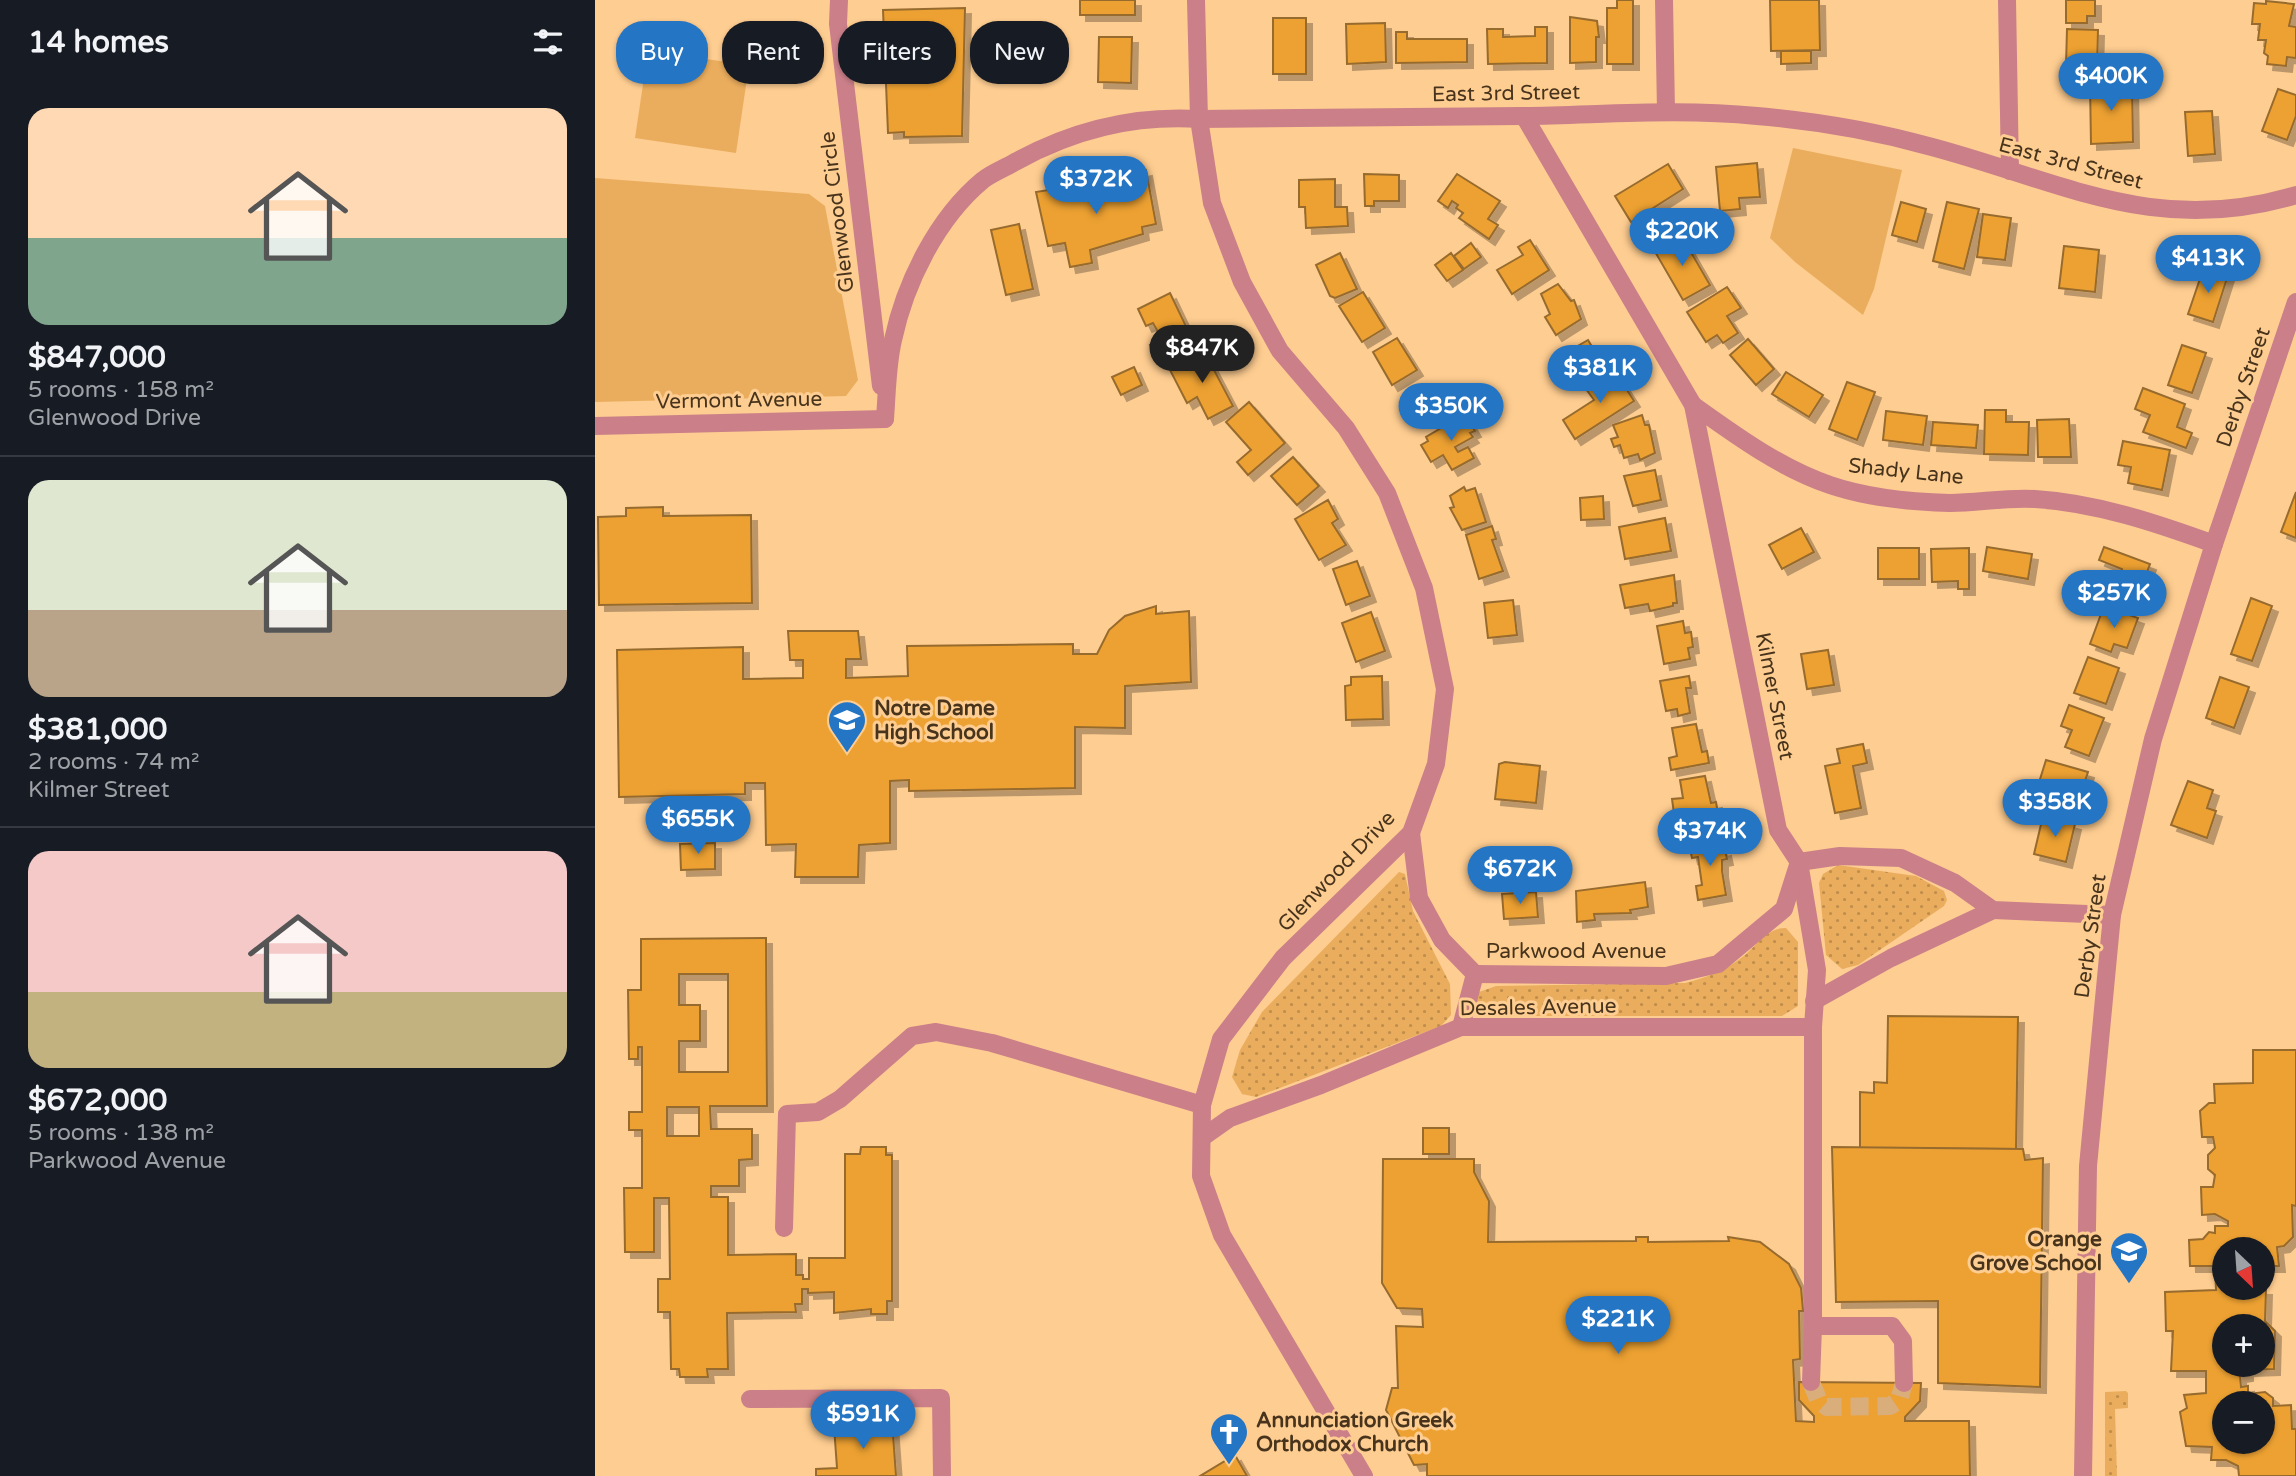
<!DOCTYPE html>
<html lang="en">
<head>
<meta charset="utf-8">
<style>
  :root { --surface:#171b24; --page:#20242c; --text:#f1f3f6; --muted:#9ea1a6; --line:#363941; --accent:#2475c4 }
  body { margin:0; font-family:"Varela Round",sans-serif; background:var(--page); color:var(--text); height:100vh; display:flex; flex-direction:column; font-size:26px; white-space:nowrap }
  * { box-sizing:border-box; margin:0 }
  p { font-size:23px; color:var(--muted) }
  .icon { flex:none; width:38px; height:38px; fill:none; stroke:currentColor; stroke-width:2; stroke-linecap:round; stroke-linejoin:round }
  .map { position:relative; flex:1; overflow:hidden }
  .panel { display:flex; flex-direction:column; background:var(--surface); width:595px }
  .panel>* { flex:none }
  .top-card { position:absolute; left:21px; top:21px; width:665px; height:63px; display:flex; gap:14px }
  .needle { width:46px; rotate:155deg }
  .controls { position:absolute; left:1617px; top:1237px; display:grid; gap:14px }
  .controls a { display:grid; place-items:center; width:63px; height:63px; border-radius:50%; background:var(--surface); box-shadow:0 2px 5px #0004; font-size:35px }
  .price { position:absolute; translate:-50% -60px; padding:0 16px; border-radius:24px; background:var(--accent); color:#fff; font-size:23px; line-height:46px; filter:drop-shadow(0 2px 4px #0008) }
  .price::after { content:''; position:absolute; left:50%; top:42px; width:21px; height:16px; margin-left:-10px; background:inherit; clip-path:polygon(0 0,100% 0,50% 100%) }
  .price.active { background:#222; color:#fff }
  ul { padding:0; list-style:none }
  li { display:grid; align-content:center; gap:14px; height:371px; padding:0 28px }
  li+li { border-top:2px solid var(--line) }
  li span { display:grid; place-items:center; height:217px; border-radius:21px; color:#555 }
  li>.icon { margin-inline-start:auto }
  span .icon { width:126px; height:126px; fill:#fffc; stroke-width:1 }
  li b { font-size:30px }
  h2 { display:flex; justify-content:space-between; align-items:center; height:84px; padding:0 28px; font-size:30px }
  .pill { padding:0 24px; border-radius:28px; background:var(--surface); box-shadow:0 2px 5px #0004; font-size:24px; line-height:63px }
  .pill.active { background:var(--accent); color:#fff }
  main { display:flex; flex:1; min-height:0 }
  .map>svg:first-child { display:block }
  .grass { fill:url(#grass-dots) }
  .green { fill:#eaad5d }
  .building { fill:#eda131; stroke:#976b2f; stroke-width:2; fill-rule:evenodd; filter:url(#shadow) }
  .lines { fill:none; stroke-linecap:round; stroke-linejoin:round }
  .minor-tunnel { stroke:#daae7a; stroke-width:18; stroke-dasharray:18 9; stroke-linecap:butt }
  .minor { stroke:#cb7f89; stroke-width:18 }
  .labels { text-anchor:middle; stroke-width:6; stroke-linejoin:round; paint-order:stroke }
  .street-label { font-size:21px; fill:#48341c; stroke:#fecd91 }
  .poi-label { font-size:21px; font-weight:bold; fill:#48341c; stroke:#fecd91; text-anchor:start }
</style>
</head>
<body>
<main>
<section class="panel">
<h2>14 homes<svg class="icon" aria-label="filters" viewBox="0 0 24 24"><path d="M4 7h16M4 17h16"/><circle cx="9" cy="7" r="2"/><circle cx="15" cy="17" r="2"/></svg></h2>
<ul>
<li><span style="background:linear-gradient(#ffd9b3 60%,#7fa58c 0)"><svg class="icon" aria-label="home" viewBox="0 0 24 24"><path d="M3 11l9-7 9 7M6 9v11h12V9"/></svg></span><div><b>$847,000</b><p>5 rooms · 158 m²</p><p>Glenwood Drive</p></div></li>
<li><span style="background:linear-gradient(#dfe7d0 60%,#b9a48a 0)"><svg class="icon" aria-label="home" viewBox="0 0 24 24"><path d="M3 11l9-7 9 7M6 9v11h12V9"/></svg></span><div><b>$381,000</b><p>2 rooms · 74 m²</p><p>Kilmer Street</p></div></li>
<li><span style="background:linear-gradient(#f6c9c9 65%,#c2b280 0)"><svg class="icon" aria-label="home" viewBox="0 0 24 24"><path d="M3 11l9-7 9 7M6 9v11h12V9"/></svg></span><div><b>$672,000</b><p>5 rooms · 138 m²</p><p>Parkwood Avenue</p></div></li>
</ul>
</section>
<div class="map">
<svg width="1701" height="1476" viewBox="0 0 1701 1476">
  <defs>
    <pattern id="grass-dots" width="8" height="8" patternUnits="userSpaceOnUse" patternTransform="scale(1.75)"><rect width="8" height="8" fill="#eaad5d"/><path d="M2 2h.1M6 6h.1" fill="none" stroke="#c08e4c" stroke-width="1.8" stroke-linecap="round"/></pattern>
    <filter id="shadow"><feDropShadow dx="6" dy="6" stdDeviation="0" flood-color="#0004"/></filter>
  </defs>
  <rect width="100%" height="100%" fill="#fecd91"/>
  <g class="grass">
    <polygon points="1243,865 1321,876 1349,891 1352,900 1349,906 1263,965 1247,969 1231,955 1224,883 1228,874"/>
    <polygon points="804,872 810,874 818,911 855,984 856,1015 846,1026 661,1097 647,1094 637,1077 645,1050 667,1012"/>
    <path d="M1191,928L1203,942V1006L1187,1016H921L879,1013L876,1005L884,992L901,986L1090,983C1110,978 1130,971 1146,958C1161,947 1172,927 1191,928Z"/>
    <polygon points="1531,1391 1533,1393 1533,1408 1520,1409 1522,1476 1510,1476 1510,1392"/>
  </g>
  <g class="green">
    <polygon points="53,51 154,65 141,153 40,138"/>
    <polygon points="1198,148 1307,170 1279,289 1268,315 1200,262 1175,238"/>
    <polygon points="0,178 214,194 230,206 263,380 251,396 0,402"/>
  </g>
  <g class="building">
    <rect x="485" y="0" width="55" height="15"/>
    <polygon points="1022,0 1038,0 1038,64 1012,64 1012,8 1022,8"/>
    <polygon points="1175,0 1224,0 1225,50 1176,51"/>
    <polygon points="1471,0 1500,0 1500,16 1492,16 1492,23 1471,23"/>
    <polygon points="1671,1 1699,4 1694,26 1701,27 1701,58 1692,57 1691,66 1672,64 1673,56 1669,53 1671,40 1663,40 1665,24 1657,24 1659,3 1671,4"/>
    <polygon points="370,8 367,136 309,137 309,132 293,133 288,10"/>
    <polygon points="975,17 1002,21 1004,37 1001,37 1001,62 975,63"/>
    <rect x="678" y="18" width="33" height="56"/>
    <polygon points="790,23 791,62 752,64 751,24"/>
    <polygon points="940,27 952,27 952,63 893,64 892,29 908,29 908,37 940,36"/>
    <polygon points="1472,29 1503,30 1502,66 1471,65"/>
    <polygon points="801,32 812,32 812,39 872,39 872,62 801,63"/>
    <polygon points="504,37 537,37 536,83 503,82"/>
    <polygon points="1186,51 1216,51 1216,63 1186,64"/>
    <polygon points="1537,83 1538,142 1496,144 1495,84"/>
    <polygon points="1683,89 1701,95 1701,116 1692,140 1667,131"/>
    <polygon points="1617,111 1620,154 1593,156 1590,112"/>
    <polygon points="1162,163 1165,197 1144,198 1145,209 1125,211 1121,167"/>
    <polygon points="1073,164 1088,189 1036,222 1020,196"/>
    <polygon points="551,170 561,224 547,227 548,234 495,250 497,263 475,267 470,243 453,246 441,192 472,187 473,193 525,187 524,176"/>
    <polygon points="769,174 804,175 804,201 779,201 779,206 770,206"/>
    <polygon points="862,174 905,201 893,219 903,225 894,239 864,218 868,213 861,208 863,205 857,201 853,208 843,201"/>
    <polygon points="740,179 740,207 752,207 753,226 711,228 710,207 704,207 704,180"/>
    <polygon points="1306,202 1331,209 1322,242 1297,235"/>
    <polygon points="1352,202 1384,209 1369,269 1338,261"/>
    <polygon points="1388,214 1416,218 1410,260 1382,257"/>
    <polygon points="424,224 438,289 411,295 396,230"/>
    <polygon points="1086,235 1115,285 1088,300 1059,250"/>
    <polygon points="935,240 954,270 917,294 902,270 928,255 923,247"/>
    <polygon points="876,243 886,257 869,269 859,256"/>
    <polygon points="1469,246 1504,250 1500,292 1464,288"/>
    <polygon points="745,253 762,289 740,298 735,296 721,265"/>
    <polygon points="856,253 868,270 852,281 840,265"/>
    <polygon points="1609,267 1633,275 1618,322 1593,314"/>
    <polygon points="963,284 976,301 979,300 986,319 961,335 950,317 955,314 946,294"/>
    <polygon points="1132,287 1146,308 1132,316 1143,333 1128,343 1122,335 1111,342 1092,312"/>
    <polygon points="768,292 790,328 767,342 744,306"/>
    <polygon points="575,293 599,343 562,360 555,345 567,339 558,323 551,326 543,309"/>
    <polygon points="802,338 822,370 797,385 778,352"/>
    <polygon points="1153,339 1179,369 1161,385 1135,355"/>
    <polygon points="993,340 999,350 1004,347 1014,364 979,384 974,375 969,378 966,373 971,371 966,363 970,360 967,355"/>
    <polygon points="1587,345 1611,353 1597,393 1573,385"/>
    <polygon points="609,351 638,406 613,419 602,397 592,403 575,370"/>
    <polygon points="539,367 547,385 526,395 517,377"/>
    <polygon points="1020,371 1039,401 980,439 968,420 999,400 991,389"/>
    <polygon points="1191,372 1228,395 1214,417 1177,394"/>
    <polygon points="1252,382 1280,392 1262,440 1234,429"/>
    <polygon points="1548,388 1590,404 1582,427 1597,433 1591,448 1548,432 1555,415 1540,409"/>
    <polygon points="654,402 690,443 653,475 642,462 656,450 631,422"/>
    <polygon points="1390,410 1411,410 1411,422 1434,422 1433,455 1389,454"/>
    <polygon points="1291,411 1332,416 1328,445 1288,440"/>
    <polygon points="870,414 880,431 875,433 878,437 860,447 863,452 873,447 879,458 857,470 848,455 836,462 826,445 833,441 831,437"/>
    <polygon points="1047,415 1050,425 1054,425 1060,453 1045,460 1043,454 1029,458 1025,445 1019,447 1016,439 1023,437 1018,425"/>
    <polygon points="1474,419 1476,457 1443,457 1442,420"/>
    <polygon points="1338,422 1383,425 1381,448 1336,445"/>
    <polygon points="1528,441 1575,450 1567,490 1533,483 1536,467 1523,465"/>
    <polygon points="698,457 724,486 702,505 676,476"/>
    <polygon points="1060,470 1066,500 1038,506 1029,476"/>
    <polygon points="869,487 871,491 880,488 891,522 867,530 855,508 859,507 855,496"/>
    <polygon points="1701,492 1701,538 1686,532"/>
    <polygon points="1008,496 1009,519 986,520 985,498"/>
    <polygon points="733,500 743,519 737,523 751,545 724,560 700,519"/>
    <polygon points="68,507 68,516 156,515 157,603 4,605 3,517 31,516 31,508"/>
    <polygon points="1070,518 1076,551 1030,559 1024,527"/>
    <polygon points="897,526 901,539 897,540 908,571 884,579 871,535"/>
    <polygon points="1206,528 1219,552 1187,569 1174,545"/>
    <polygon points="1392,547 1437,554 1433,579 1388,571"/>
    <polygon points="1509,547 1555,564 1540,604 1517,596 1527,569 1504,560"/>
    <rect x="1283" y="548" width="41" height="31"/>
    <polygon points="1374,548 1374,589 1363,589 1363,581 1337,582 1336,549"/>
    <polygon points="762,561 775,596 751,605 738,569"/>
    <polygon points="1079,575 1082,603 1078,603 1078,606 1055,611 1053,604 1030,608 1025,585"/>
    <polygon points="1656,598 1677,606 1657,661 1636,654"/>
    <polygon points="918,600 922,635 893,638 889,603"/>
    <polygon points="561,606 561,614 594,611 596,682 530,686 530,728 480,727 480,788 314,791 314,780 295,781 295,843 264,845 263,877 200,877 201,844 171,845 170,783 150,783 150,794 24,797 22,650 148,647 148,679 208,678 208,660 195,660 193,631 263,631 266,659 251,659 251,678 313,676 312,646 478,644 478,654 502,654 514,630 530,616"/>
    <polygon points="1509,606 1543,618 1532,648 1519,644 1516,652 1495,644"/>
    <polygon points="776,612 790,651 761,662 747,623"/>
    <polygon points="1088,621 1090,633 1096,632 1098,647 1093,648 1095,659 1069,664 1062,626"/>
    <polygon points="1233,650 1239,685 1212,689 1206,654"/>
    <polygon points="1493,657 1524,668 1511,704 1479,693"/>
    <polygon points="787,676 788,719 751,720 750,686 756,685 756,677"/>
    <polygon points="1094,676 1096,688 1091,688 1095,713 1083,716 1082,709 1071,711 1065,681"/>
    <polygon points="1625,677 1654,687 1639,728 1611,718"/>
    <polygon points="1474,705 1509,718 1494,756 1470,747 1477,730 1466,726"/>
    <polygon points="1101,724 1107,752 1112,751 1114,763 1076,770 1074,758 1082,756 1077,728"/>
    <polygon points="1268,744 1272,763 1258,766 1266,808 1240,813 1230,766 1245,763 1242,749"/>
    <polygon points="1451,760 1493,772 1482,805 1441,792"/>
    <polygon points="910,762 945,766 941,803 900,799 904,764"/>
    <polygon points="1110,776 1116,803 1121,802 1123,814 1080,821 1077,799 1088,798 1085,780"/>
    <polygon points="1593,781 1618,790 1612,808 1621,811 1612,838 1576,825"/>
    <polygon points="1448,816 1480,824 1471,862 1439,854"/>
    <polygon points="1123,838 1126,851 1130,850 1132,859 1127,860 1127,871 1131,895 1103,900 1101,886 1107,885 1103,857 1097,858 1095,849 1101,848 1100,842"/>
    <polygon points="120,843 120,869 86,870 85,844"/>
    <polygon points="1050,882 1053,907 1035,910 1036,913 999,914 1000,920 982,922 981,891"/>
    <polygon points="941,892 943,917 909,919 907,894"/>
    <path d="M171,938L172,1106H115L116,1129H157V1159L144,1160V1186H116V1197H133V1255L201,1254V1275H208V1279H214V1258H250V1154H265L266,1147H291V1155H297V1301H292V1314H276V1309L239,1313V1292L213,1293V1289H207V1304H200L201,1312L132,1313L133,1369H112L113,1377H85L84,1369H76L75,1312H63V1279H75L74,1198H59V1252H30L29,1188H47V1130H34V1112H47V1047H43V1059H34L33,990H46V939ZM84,974H133V1072H84V1041H105V1005H84ZM72,1107H104V1136H72Z"/>
    <polygon points="1293,1016 1423,1017 1421,1149 1265,1148 1265,1092 1279,1093 1279,1082 1292,1083"/>
    <path d="M1658,1050H1701V1206L1697,1205L1698,1237L1689,1246L1682,1247L1684,1266H1668V1250H1629V1288L1671,1289L1670,1321L1680,1331L1679,1369L1652,1370V1375L1645,1376L1646,1387L1653,1386V1394L1670,1392L1678,1398V1406L1696,1405L1697,1429H1701V1476H1644L1643,1466L1631,1460H1616L1617,1447L1591,1446L1585,1412L1592,1408L1589,1395L1611,1393V1371H1576L1578,1331H1571L1570,1292L1621,1290L1620,1266H1595L1594,1240L1608,1239L1614,1232L1620,1233V1226H1633V1221L1620,1214L1607,1215L1606,1187H1618L1620,1175L1613,1169V1155L1620,1148L1618,1137H1607L1605,1111L1614,1103H1620L1619,1084L1658,1083ZM1629,1326H1668V1365H1629ZM1629,1404H1668V1442H1629Z"/>
    <rect x="828" y="1128" width="26" height="26"/>
    <polygon points="1237,1147 1428,1149 1430,1160 1448,1158 1445,1387 1343,1383 1343,1301 1241,1302"/>
    <polygon points="788,1159 879,1159 879,1172 894,1201 893,1242 1041,1241 1041,1237 1053,1237 1053,1242 1134,1241 1133,1237 1165,1242 1194,1264 1206,1288 1208,1311 1204,1311 1205,1359 1198,1360 1201,1421 1219,1422 1219,1416 1204,1400 1204,1382 1326,1383 1325,1401 1310,1417 1310,1421 1374,1421 1375,1476 832,1476 832,1464 819,1465 791,1410 797,1388 803,1388 801,1326 828,1327 827,1309 802,1308 787,1283"/>
    <polygon points="297,1421 301,1476 221,1476 221,1469 242,1468 239,1426"/>
    <polygon points="640,1455 652,1476 605,1476"/>
  </g>
  <g class="lines">
    <polyline class="minor-tunnel" points="1216,1382 1223,1399 1232,1407 1295,1406 1304,1400 1309,1383"/>
    <g class="minor">
      <polyline points="244,0 243,24 286,386"/>
      <polyline points="601,0 604,119 617,203 647,282 685,351 751,428 792,493 829,588 850,689 841,764 816,833 688,958 626,1039 607,1105 606,1176 627,1235 769,1476"/>
      <polyline points="1069,0 1071,111"/>
      <polyline points="1412,0 1415,171"/>
      <polyline points="929,116 1098,405 1183,830 1204,862 1222,970 1218,1027 1218,1326"/>
      <path d="M1098,405C1140,435 1185,468 1235,485C1270,497 1317,502 1355,503C1383,503 1412,497 1440,499C1502,503 1561,523 1619,544"/>
      <path d="M290,419C292,393 292,366 298,340C310,283 342,218 388,180C397,173 410,168 420,162C478,130 537,115 604,119C711,118 819,118 927,116C1006,115 1083,108 1162,116C1221,121 1280,131 1337,147C1468,182 1561,237 1701,195"/>
      <polyline points="0,426 290,419"/>
      <polyline points="816,833 824,898 847,940 880,974"/>
      <polyline points="880,974 1071,976 1123,964 1189,909 1204,862 1245,856 1306,858 1360,883 1398,910 1517,915"/>
      <polyline points="1219,1001 1296,958 1398,910"/>
      <polyline points="866,1027 880,974"/>
      <polyline points="608,1137 635,1118 726,1085 866,1027 1218,1027"/>
      <polyline points="189,1228 192,1114 223,1112 245,1099 317,1036 341,1032 397,1043 607,1105"/>
      <polyline points="1216,1382 1218,1326 1297,1326 1308,1341 1309,1383"/>
      <polyline points="155,1399 346,1398 347,1476"/>
      <polyline points="1488,1476 1493,1166 1517,915 1558,739 1619,544 1701,302"/>
    </g>
  </g>
  <defs>
    <symbol id="school-pin" viewBox="-11 -11 22 30"><path d="M0 17L-7.5 6A9.5 9.5 0 1 1 7.5 6Z" fill="#2475c4" stroke="#fecd91"/><path d="M0-5L7-2L0 1L-7-2ZM-4 1L0 2.5L4 1V4Q0 6-4 4Z" fill="#fff"/></symbol>
    <symbol id="church-pin" viewBox="-11 -11 22 30"><path d="M0 17L-7.5 6A9.5 9.5 0 1 1 7.5 6Z" fill="#2475c4" stroke="#fecd91"/><path d="M-1.2-6h2.4v3.5h3.3v2.4h-3.3V6h-2.4V-.1h-3.3v-2.4h3.3Z" fill="#fff"/></symbol>
  </defs>
  <g fill-rule="evenodd">
    <use href="#school-pin" x="230" y="698" width="44" height="60"/>
    <use href="#school-pin" x="1512" y="1229" width="44" height="60"/>
    <use href="#church-pin" x="612" y="1410" width="44" height="60"/>
  </g>
  <g class="labels">
    <g class="street-label">
      <text transform="translate(911 93) rotate(-1)" y="7">East 3rd Street</text>
      <text transform="translate(1476 163) rotate(15)" y="7">East 3rd Street</text>
      <text transform="translate(242 212) rotate(-97)" y="7">Glenwood Circle</text>
      <text transform="translate(1648 387) rotate(-71)" y="7">Derby Street</text>
      <text transform="translate(144 400) rotate(-1)" y="7">Vermont Avenue</text>
      <text transform="translate(1311 471) rotate(6)" y="7">Shady Lane</text>
      <text transform="translate(1180 696) rotate(79)" y="7">Kilmer Street</text>
      <text transform="translate(741 871) rotate(-46)" y="7">Glenwood Drive</text>
      <text transform="translate(1495 936) rotate(-82)" y="7">Derby Street</text>
      <text x="981" y="958">Parkwood Avenue</text>
      <text transform="translate(943 1007) rotate(-1)" y="7">Desales Avenue</text>
    </g>
    <g class="poi-label">
      <text x="279" y="715">Notre Dame<tspan x="279" dy="24">High School</tspan></text>
      <text x="1507" y="1246" text-anchor="end">Orange<tspan x="1507" dy="24">Grove School</tspan></text>
      <text x="661" y="1427">Annunciation Greek<tspan x="661" dy="24">Orthodox Church</tspan></text>
    </g>
  </g>
</svg>
<div class="controls">
<a><svg class="needle" viewBox="-14 -14 28 28"><path d="M0-13l5 13h-10z" fill="#e53935"/><path d="M0 13l5-13h-10z" fill="#9ea1a6"/></svg></a>
<a>+</a>
<a>−</a>
</div>
<b class="price" style="left:1516px;top:113px">$400K</b>
<b class="price" style="left:501px;top:216px">$372K</b>
<b class="price" style="left:1087px;top:268px">$220K</b>
<b class="price" style="left:1613px;top:295px">$413K</b>
<b class="price active" style="left:607px;top:385px">$847K</b>
<b class="price" style="left:1005px;top:405px">$381K</b>
<b class="price" style="left:856px;top:443px">$350K</b>
<b class="price" style="left:1519px;top:630px">$257K</b>
<b class="price" style="left:1460px;top:839px">$358K</b>
<b class="price" style="left:103px;top:856px">$655K</b>
<b class="price" style="left:1115px;top:868px">$374K</b>
<b class="price" style="left:925px;top:906px">$672K</b>
<b class="price" style="left:1023px;top:1356px">$221K</b>
<b class="price" style="left:268px;top:1451px">$591K</b>
<div class="top-card">
<a class="pill active">Buy</a>
<a class="pill">Rent</a>
<a class="pill">Filters</a>
<a class="pill">New</a>
</div>
</div>
</main>
</body>
</html>
